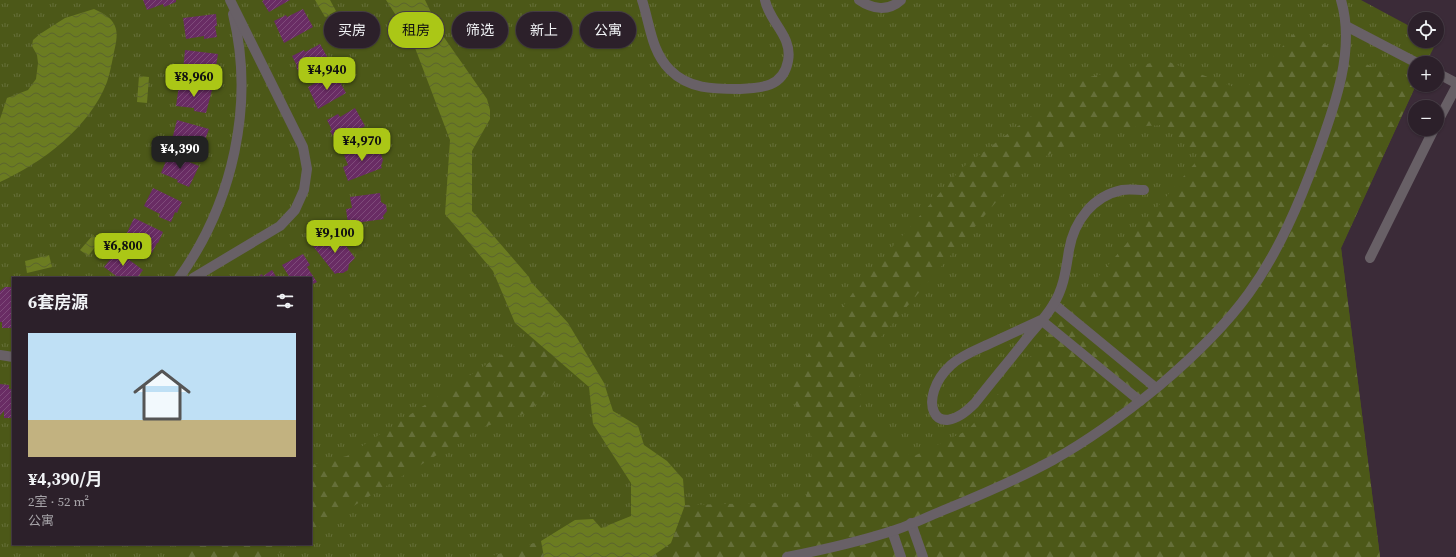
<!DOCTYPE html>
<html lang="zh">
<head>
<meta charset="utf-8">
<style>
  :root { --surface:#2c202a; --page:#382d36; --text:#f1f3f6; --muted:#a6a3a8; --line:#483e47; --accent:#abc716 }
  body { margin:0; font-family:"Source Serif 4","Noto Sans SC",serif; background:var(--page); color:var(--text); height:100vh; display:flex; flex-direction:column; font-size:15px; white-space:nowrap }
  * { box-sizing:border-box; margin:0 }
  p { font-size:13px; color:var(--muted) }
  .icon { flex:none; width:22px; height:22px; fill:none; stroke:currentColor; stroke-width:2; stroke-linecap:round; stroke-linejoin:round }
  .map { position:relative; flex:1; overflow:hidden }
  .panel { position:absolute; left:12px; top:277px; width:300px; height:268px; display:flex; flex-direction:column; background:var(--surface); border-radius:0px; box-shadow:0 1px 3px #0004,0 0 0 1px var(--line) }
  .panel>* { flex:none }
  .top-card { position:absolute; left:324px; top:12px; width:380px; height:36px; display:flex; gap:8px }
  .controls { position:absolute; left:1408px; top:12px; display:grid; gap:8px }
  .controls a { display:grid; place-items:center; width:36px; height:36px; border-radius:50%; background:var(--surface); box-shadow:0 1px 3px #0004,0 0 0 1px var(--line); font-size:20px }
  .price { position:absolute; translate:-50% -34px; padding:0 9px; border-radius:8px; background:var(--accent); color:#111; font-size:13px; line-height:26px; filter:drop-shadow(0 1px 2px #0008) }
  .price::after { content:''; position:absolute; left:50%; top:24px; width:12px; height:9px; margin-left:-6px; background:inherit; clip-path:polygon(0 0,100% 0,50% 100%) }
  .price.selected { background:#222; color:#fff }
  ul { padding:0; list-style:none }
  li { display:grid; align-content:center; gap:8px; height:212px; padding:0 16px }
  li span { display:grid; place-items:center; height:124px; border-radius:0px; color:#555 }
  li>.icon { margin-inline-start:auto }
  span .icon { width:72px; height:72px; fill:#fffc; stroke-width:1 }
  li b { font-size:17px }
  h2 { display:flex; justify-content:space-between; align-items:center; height:48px; padding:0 16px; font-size:17px }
  .pill { padding:0 14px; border-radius:18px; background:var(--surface); box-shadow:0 1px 3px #0004,0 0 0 1px var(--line); font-size:14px; line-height:36px }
  .pill.selected { background:var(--accent); color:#111 }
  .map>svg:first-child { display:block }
  .grass { fill:url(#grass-tufts); fill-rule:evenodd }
  .forest { fill:url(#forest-firs); fill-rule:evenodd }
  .water { fill:url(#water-waves) }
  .building { fill:url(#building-hatch) }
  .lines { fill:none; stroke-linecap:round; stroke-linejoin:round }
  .minor { stroke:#686066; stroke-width:10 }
</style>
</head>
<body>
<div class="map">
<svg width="1456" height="557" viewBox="0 0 1456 557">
  <defs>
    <pattern id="grass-tufts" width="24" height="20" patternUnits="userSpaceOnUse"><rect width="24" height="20" fill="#4c5818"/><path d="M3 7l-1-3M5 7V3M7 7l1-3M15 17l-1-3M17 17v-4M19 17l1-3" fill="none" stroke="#656f39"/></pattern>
    <pattern id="forest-firs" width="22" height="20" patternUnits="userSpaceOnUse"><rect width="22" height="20" fill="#4c5818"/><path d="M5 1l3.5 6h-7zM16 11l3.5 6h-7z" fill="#656f39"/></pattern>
    <pattern id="water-waves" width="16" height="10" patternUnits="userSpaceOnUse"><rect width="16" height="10" fill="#6b7c21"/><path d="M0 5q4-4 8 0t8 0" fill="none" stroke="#5b642e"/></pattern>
    <pattern id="building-hatch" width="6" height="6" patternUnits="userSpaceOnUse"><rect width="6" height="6" fill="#692c64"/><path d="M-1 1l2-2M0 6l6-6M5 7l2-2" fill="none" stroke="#7e4a7a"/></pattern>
  </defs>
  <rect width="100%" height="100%" fill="#3b2b38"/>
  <path class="grass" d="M0,0H1361L1415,29V41H1437L1426,63H1415V85H1416L1341,248L1380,557H0ZM13,278H311V544H13Z"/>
  <g class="forest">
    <path d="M1296,31L1415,87L1341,248L1380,557H651L671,543L685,505L806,502L813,440L786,386L857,287L962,168L1081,79L1164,60L1244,91ZM1162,125L1200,157L968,430L912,457L861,413L859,363L1025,168L1092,130Z"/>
    <polygon points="530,336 567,368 529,412 481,428 311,532 311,468 315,464 347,456"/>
    <polygon points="541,541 544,557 489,557"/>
    <polygon points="188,544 292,544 273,557 176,557"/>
  </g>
  <g class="water">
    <polygon points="315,0 330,0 336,11 325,17"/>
    <polygon points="386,0 425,0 441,33 487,99 490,110 490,119 472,151 472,211 529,277 531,282 568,323 604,383 613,411 638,426 644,445 667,461 683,479 685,505 671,543 651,557 544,557 541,541 575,520 593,519 601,528 631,516 631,483 593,424 589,387 515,323 493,271 445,214 450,140 412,40"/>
    <path d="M94,9C117,19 120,29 114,52C112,62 110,73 107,82C90,127 42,163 0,182V119L7,98L28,90L36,79L38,63L37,55L32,46L33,40L40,34L65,18Z"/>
    <polygon points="139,76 149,77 147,103 137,102"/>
    <polygon points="93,235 100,241 88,256 80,250"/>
    <polygon points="49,255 52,267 27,273 25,261"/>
  </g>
  <g class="building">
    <polygon points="143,0 176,0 176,2 164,7 163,4 147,10"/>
    <polygon points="264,0 290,0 269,12 262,1"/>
    <polygon points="303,9 313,27 284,43 274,21 286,15 287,17"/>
    <polygon points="216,14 217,26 215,26 217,37 204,39 204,36 186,39 183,18"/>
    <polygon points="320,44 330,62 302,78 296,67 297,66 292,56 304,50 305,52"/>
    <polygon points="185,50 218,54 216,66 214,66 213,77 200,75 201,73 183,71"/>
    <polygon points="336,75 346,93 318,109 308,87 319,81 321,83"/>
    <polygon points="179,85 212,90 206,113 194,111 194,108 176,106"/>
    <polygon points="355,108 365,126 337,142 330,131 332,130 327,120 338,114 340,117"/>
    <polygon points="177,120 209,129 201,151 188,147 189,145 172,140"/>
    <polygon points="372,144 375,152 381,154 383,160 381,166 382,168 348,181 343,167 348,165 344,155"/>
    <polygon points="169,154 199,166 189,187 177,182 178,180 161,173"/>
    <polygon points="153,188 182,202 177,213 175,212 171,222 159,217 160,214 144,206"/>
    <polygon points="380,193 381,202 386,205 387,211 383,216 384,219 348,224 346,209 352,208 350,197"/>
    <polygon points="134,218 163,232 158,243 157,243 152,253 140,247 141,244 125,237"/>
    <polygon points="337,234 355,258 349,264 348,270 343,273 337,273 335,274 313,246 324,237 328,241"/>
    <polygon points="117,251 143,270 137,278 119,278 104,267"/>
    <polygon points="303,254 310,265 307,267 317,282 311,285 311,278 290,278 282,265"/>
    <polygon points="272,270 277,278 256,278 262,274 263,276"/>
    <polygon points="5,287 11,287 13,290 13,328 2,328 2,322 0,322 0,291"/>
    <polygon points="0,384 9,385 9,389 13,389 13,418 4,418 4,411 0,416"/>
  </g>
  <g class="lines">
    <g class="minor">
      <path d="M642,0C650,24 651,51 670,70C689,89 713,89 738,89C760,88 783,88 788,61C793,36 769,22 765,0"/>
      <path d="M859,0C872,9 888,12 901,0"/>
      <polyline points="1346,26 1417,63"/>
      <polyline points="1437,73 1456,83"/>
      <polyline points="1437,123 1456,87"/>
      <polyline points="1370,258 1434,129"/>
      <path d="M179,278C233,203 255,104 233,14"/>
      <polyline points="193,278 280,226 295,210 304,190 307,169 303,147 230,0"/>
      <polyline points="1054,304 1156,388"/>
      <polyline points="0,355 13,357"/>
      <path d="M1140,401L1041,320C1024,328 1006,336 989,344C976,350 962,355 951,365C916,397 933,446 975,403C992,381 1010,360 1027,338C1036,327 1046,317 1053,305C1064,288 1066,269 1069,250C1074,221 1093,196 1122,190C1129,189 1137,190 1144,190"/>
      <polyline points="911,523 923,557"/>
      <polyline points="892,531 901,557"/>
      <path d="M787,557C822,550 858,542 892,531C909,526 927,517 944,510C981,495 1018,479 1053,460C1091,439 1126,413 1159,386C1192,358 1223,329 1249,293C1279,251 1299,204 1317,155C1334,108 1356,50 1341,0"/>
    </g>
  </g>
</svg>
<div class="controls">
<a><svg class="icon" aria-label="locate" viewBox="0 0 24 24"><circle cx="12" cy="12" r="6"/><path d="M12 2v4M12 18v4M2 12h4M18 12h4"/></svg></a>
<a>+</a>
<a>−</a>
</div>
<b class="price" style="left:327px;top:91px">¥4,940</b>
<b class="price" style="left:194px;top:98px">¥8,960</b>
<b class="price" style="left:362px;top:162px">¥4,970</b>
<b class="price selected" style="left:180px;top:170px">¥4,390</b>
<b class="price" style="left:335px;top:254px">¥9,100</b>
<b class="price" style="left:123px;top:267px">¥6,800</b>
<div class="top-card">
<a class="pill">买房</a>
<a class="pill selected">租房</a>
<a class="pill">筛选</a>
<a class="pill">新上</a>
<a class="pill">公寓</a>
</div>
<section class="panel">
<h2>6套房源<svg class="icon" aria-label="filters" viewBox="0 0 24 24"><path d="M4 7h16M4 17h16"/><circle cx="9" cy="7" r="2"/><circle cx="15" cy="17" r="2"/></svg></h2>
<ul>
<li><span style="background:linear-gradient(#bfe0f5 70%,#c2b280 0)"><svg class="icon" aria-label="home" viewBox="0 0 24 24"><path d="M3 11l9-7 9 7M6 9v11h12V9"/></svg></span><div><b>¥4,390/月</b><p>2室 · 52 m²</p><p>公寓</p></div></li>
</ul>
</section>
</div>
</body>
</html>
